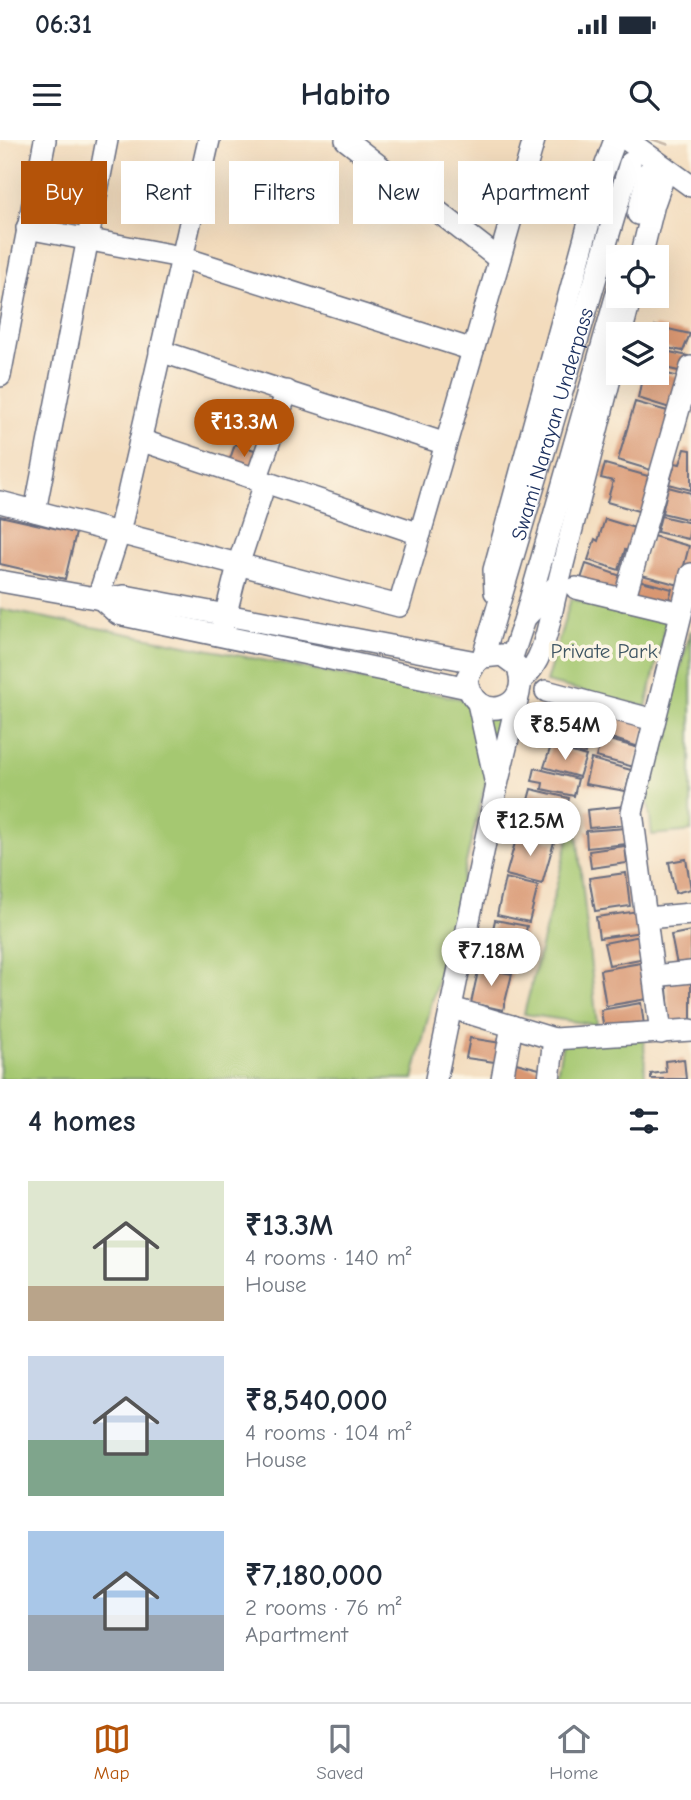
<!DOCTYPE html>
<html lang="en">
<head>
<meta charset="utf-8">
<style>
  :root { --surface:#fff; --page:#f2f2f3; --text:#1f2937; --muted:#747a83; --line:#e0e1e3; --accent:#b45309 }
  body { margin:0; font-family:"Comic Neue",sans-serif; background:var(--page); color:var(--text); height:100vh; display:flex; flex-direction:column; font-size:26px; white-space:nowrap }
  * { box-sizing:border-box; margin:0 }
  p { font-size:23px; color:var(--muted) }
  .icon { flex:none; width:38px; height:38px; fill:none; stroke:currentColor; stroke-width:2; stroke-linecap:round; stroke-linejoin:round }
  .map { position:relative; height:939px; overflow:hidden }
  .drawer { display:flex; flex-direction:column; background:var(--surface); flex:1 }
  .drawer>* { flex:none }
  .guide { position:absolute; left:21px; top:21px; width:649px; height:63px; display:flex; gap:14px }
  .controls { position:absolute; left:606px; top:105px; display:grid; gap:14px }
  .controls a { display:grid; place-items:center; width:63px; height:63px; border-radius:0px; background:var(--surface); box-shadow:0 7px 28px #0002; font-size:35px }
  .price { position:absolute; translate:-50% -60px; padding:0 16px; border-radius:24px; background:#fff; color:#222; font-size:23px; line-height:46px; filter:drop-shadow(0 2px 4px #0008) }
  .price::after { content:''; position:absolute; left:50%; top:42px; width:21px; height:16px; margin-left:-10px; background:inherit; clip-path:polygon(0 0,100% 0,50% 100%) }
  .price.current { background:var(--accent); color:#fff }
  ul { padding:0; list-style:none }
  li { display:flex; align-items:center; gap:21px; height:175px; padding:0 28px }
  li span { display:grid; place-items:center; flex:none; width:196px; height:140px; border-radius:0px; color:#555 }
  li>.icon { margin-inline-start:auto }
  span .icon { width:84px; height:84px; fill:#fffc; stroke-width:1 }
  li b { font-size:30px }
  h2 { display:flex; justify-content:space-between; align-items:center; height:84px; padding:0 28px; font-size:30px }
  .tag { padding:0 24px; border-radius:0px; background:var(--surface); box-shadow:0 7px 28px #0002; font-size:24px; line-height:63px }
  .tag.current { background:var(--accent); color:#fff }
  .status { display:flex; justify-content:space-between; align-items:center; height:49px; padding:0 35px; background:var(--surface); direction:ltr }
  .status svg { height:19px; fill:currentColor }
  header { display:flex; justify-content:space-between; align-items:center; height:91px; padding:0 28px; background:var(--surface); font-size:32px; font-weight:600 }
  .tabs { display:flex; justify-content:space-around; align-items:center; height:98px; border-top:2px solid var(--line); background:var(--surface); font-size:19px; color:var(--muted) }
  .tabs a { display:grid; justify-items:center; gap:4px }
  .tabs .current { color:var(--accent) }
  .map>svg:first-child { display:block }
  .green { fill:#a5c871; stroke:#607c68; stroke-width:2 }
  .building { fill:#d99772 }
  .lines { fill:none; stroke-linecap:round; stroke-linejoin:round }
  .minor-tunnel { stroke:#c8b9aa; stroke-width:21; stroke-dasharray:21 10; stroke-linecap:butt }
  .minor-casing { stroke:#676c7f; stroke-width:24 }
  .minor { stroke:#fff; stroke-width:21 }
  .labels { text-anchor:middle; stroke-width:7; stroke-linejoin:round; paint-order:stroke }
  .street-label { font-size:21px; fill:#1b2f5e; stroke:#fcf5e5 }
  .park-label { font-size:21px; fill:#3e5563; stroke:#fcf5e5 }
</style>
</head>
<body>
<div class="status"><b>06:31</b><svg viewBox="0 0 49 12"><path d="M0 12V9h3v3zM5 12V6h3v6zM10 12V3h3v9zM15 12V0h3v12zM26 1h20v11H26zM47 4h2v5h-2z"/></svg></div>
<header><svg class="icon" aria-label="menu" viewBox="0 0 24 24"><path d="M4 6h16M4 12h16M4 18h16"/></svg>Habito<svg class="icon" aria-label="search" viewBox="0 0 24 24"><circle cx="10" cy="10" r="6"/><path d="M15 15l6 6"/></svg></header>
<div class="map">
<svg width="691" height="939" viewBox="0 0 691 939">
  <rect width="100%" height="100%" fill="#fcf5e5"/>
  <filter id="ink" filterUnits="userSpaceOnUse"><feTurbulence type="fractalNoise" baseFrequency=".0143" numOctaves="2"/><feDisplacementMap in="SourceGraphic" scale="14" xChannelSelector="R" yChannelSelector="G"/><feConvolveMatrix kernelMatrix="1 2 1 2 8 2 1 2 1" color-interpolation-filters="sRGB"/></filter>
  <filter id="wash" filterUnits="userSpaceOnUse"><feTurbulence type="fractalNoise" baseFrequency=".00686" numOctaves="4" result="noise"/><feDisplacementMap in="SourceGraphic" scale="28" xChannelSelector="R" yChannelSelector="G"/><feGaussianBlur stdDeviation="1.57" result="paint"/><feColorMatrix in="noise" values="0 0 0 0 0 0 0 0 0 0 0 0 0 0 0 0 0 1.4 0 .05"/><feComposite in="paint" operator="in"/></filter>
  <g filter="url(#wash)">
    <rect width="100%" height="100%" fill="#f3dcbd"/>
    <g class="green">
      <polygon points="571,459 667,479 646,567 546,542"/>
      <polygon points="0,469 504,567 413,939 0,939"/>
      <polygon points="691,490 691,691 652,695 647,652"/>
      <polygon points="570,692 577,693 597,885 524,874"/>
      <polygon points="644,894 645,939 556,939 563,901"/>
    </g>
    <g id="blocks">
      <g class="building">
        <polygon points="655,186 690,194 683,211 656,206 656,194 651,194"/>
        <polygon points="656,209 688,216 683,232 656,226"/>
        <polygon points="656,231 683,238 673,269 638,258 643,233 656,233"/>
        <polygon points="635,262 671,272 654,331 618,320"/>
        <polygon points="235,304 261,312 254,333 228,325"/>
        <polygon points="685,309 691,310 691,350 669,344 675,323 680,324"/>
        <polygon points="605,324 655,338 645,373 607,362 613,341 601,338"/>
        <polygon points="668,347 691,353 691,380 662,373"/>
        <polygon points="0,376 76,393 65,439 0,424"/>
        <polygon points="661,376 691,383 688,399 657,392"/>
        <polygon points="605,379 638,389 631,411 625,410 619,430 588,420 595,399 598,401"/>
        <polygon points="653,396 689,406 679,445 642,435"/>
        <polygon points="586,424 624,437 617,457 579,445"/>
        <polygon points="638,440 672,449 666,470 632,460"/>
        <polygon points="612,575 646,585 639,607 605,596"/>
        <polygon points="555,585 591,595 585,613 549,603"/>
        <polygon points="602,598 639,608 634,627 596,617"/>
        <polygon points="551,606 586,616 579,637 544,627"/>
        <polygon points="591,619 631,630 626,651 585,644"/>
        <polygon points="535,628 578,639 574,656 542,649 543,643 532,641"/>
        <polygon points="531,649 569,658 563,682 557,681 553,697 517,688 521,670 525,671"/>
        <polygon points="624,666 626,685 589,688 587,670"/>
        <polygon points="626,688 627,704 587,708 586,691"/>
        <polygon points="518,692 554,702 542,744 506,735"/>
        <polygon points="625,706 627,723 591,728 589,711"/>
        <polygon points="686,719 691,749 675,753 669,722"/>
        <polygon points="626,733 630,766 595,771 589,738"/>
        <polygon points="505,738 538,746 529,782 497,775"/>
        <polygon points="638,771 642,792 599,798 596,777"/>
        <polygon points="495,780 527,786 518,828 486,821"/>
        <polygon points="691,791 691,823 677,825 671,795"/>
        <polygon points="640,796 645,818 609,825 604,803"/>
        <polygon points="641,823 647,859 606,866 600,830"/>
        <polygon points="479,827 512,834 503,870 471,863"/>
        <polygon points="691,836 691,881 670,882 666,838"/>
        <polygon points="641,863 644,885 604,891 601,870"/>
        <polygon points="470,898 501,903 502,923 466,918"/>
        <polygon points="684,919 686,939 651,939 651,934 666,932 665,921"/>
        <polygon points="516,923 547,931 545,939 512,939"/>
      </g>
    </g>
  </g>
  <g filter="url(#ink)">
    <use href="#blocks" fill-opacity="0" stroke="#676c7f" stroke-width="2"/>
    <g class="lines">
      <polyline class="minor-tunnel" points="648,32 659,0"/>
      <defs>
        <g id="minor">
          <polyline points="346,0 499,119"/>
          <polyline points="627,0 691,46"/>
          <polyline points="638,74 648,32"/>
          <polyline points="27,88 181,117 473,210"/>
          <polyline points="641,117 654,64 666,30"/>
          <polyline points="621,194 631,156"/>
          <polyline points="160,211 446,304"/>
          <polyline points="0,236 45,0"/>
          <polyline points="140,300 420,394"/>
          <polyline points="256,340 287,251"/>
          <polyline points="0,362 399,466 534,0"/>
          <polyline points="35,371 107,0"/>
          <polyline points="0,441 101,459 125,456 476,522"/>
          <polyline points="576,448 681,473"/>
          <polyline points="495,452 494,430 602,35 615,0"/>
          <polyline points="98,458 119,393 209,0"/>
          <polyline points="101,459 118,474 468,548"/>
          <polyline points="624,460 691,227"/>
          <polyline points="525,478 558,444 618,207"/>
          <polyline points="222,489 238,425 265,343"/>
          <path id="s1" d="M483,517L502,515L517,526C536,571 471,587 467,538L476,522L483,517L630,23"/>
          <polyline points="511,520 525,478 618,150"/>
          <path d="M521,540C546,521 549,478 557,449"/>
          <polyline points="546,551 654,580"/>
          <polyline points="478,563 495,640"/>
          <polyline points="647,778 691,774"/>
          <polyline points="654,836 691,832"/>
          <polyline points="452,868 554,899 691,890"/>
          <polyline points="661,893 632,672 691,434"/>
          <polyline points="436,939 497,645 519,553"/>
          <polyline points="502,939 512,886"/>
          <polyline points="549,939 554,899"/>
        </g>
      </defs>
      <use href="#minor" class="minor-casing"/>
      <use href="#minor" class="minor"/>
    </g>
  </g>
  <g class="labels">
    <g class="street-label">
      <text dy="7" stroke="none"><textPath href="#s1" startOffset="410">Swami Narayan Underpass</textPath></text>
    </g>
    <g class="park-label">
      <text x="604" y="518">Private Park</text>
    </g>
  </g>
</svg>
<div class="controls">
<a><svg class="icon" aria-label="locate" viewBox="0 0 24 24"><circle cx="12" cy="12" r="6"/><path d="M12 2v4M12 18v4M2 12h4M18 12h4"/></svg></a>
<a><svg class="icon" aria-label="layers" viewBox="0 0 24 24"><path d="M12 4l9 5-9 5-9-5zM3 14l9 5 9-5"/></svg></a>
</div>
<b class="price current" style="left:244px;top:319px">₹13.3M</b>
<b class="price" style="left:565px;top:622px">₹8.54M</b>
<b class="price" style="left:530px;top:718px">₹12.5M</b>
<b class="price" style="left:491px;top:848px">₹7.18M</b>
<div class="guide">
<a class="tag current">Buy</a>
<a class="tag">Rent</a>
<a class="tag">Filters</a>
<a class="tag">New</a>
<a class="tag">Apartment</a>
</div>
</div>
<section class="drawer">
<h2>4 homes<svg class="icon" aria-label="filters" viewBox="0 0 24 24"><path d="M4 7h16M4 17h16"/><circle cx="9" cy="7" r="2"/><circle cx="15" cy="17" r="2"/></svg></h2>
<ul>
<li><span style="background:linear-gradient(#dfe7d0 75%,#b9a48a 0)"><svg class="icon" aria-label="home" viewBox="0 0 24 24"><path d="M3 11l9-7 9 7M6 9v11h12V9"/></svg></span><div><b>₹13.3M</b><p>4 rooms · 140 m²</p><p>House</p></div></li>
<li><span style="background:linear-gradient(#c9d6e8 60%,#7fa58c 0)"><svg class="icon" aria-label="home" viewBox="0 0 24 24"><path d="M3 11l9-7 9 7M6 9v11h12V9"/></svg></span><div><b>₹8,540,000</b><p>4 rooms · 104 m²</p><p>House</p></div></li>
<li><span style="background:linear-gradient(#a9c7e8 60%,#9aa5b1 0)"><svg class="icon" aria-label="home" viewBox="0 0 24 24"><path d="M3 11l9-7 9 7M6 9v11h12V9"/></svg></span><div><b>₹7,180,000</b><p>2 rooms · 76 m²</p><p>Apartment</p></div></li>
</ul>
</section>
<nav class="tabs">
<a class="current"><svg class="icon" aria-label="map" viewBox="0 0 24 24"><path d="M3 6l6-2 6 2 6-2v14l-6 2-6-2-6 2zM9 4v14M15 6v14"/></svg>Map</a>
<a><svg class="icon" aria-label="saved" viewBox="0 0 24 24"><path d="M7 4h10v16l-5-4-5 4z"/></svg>Saved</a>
<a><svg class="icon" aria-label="home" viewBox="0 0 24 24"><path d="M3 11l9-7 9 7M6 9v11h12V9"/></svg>Home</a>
</nav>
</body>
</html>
